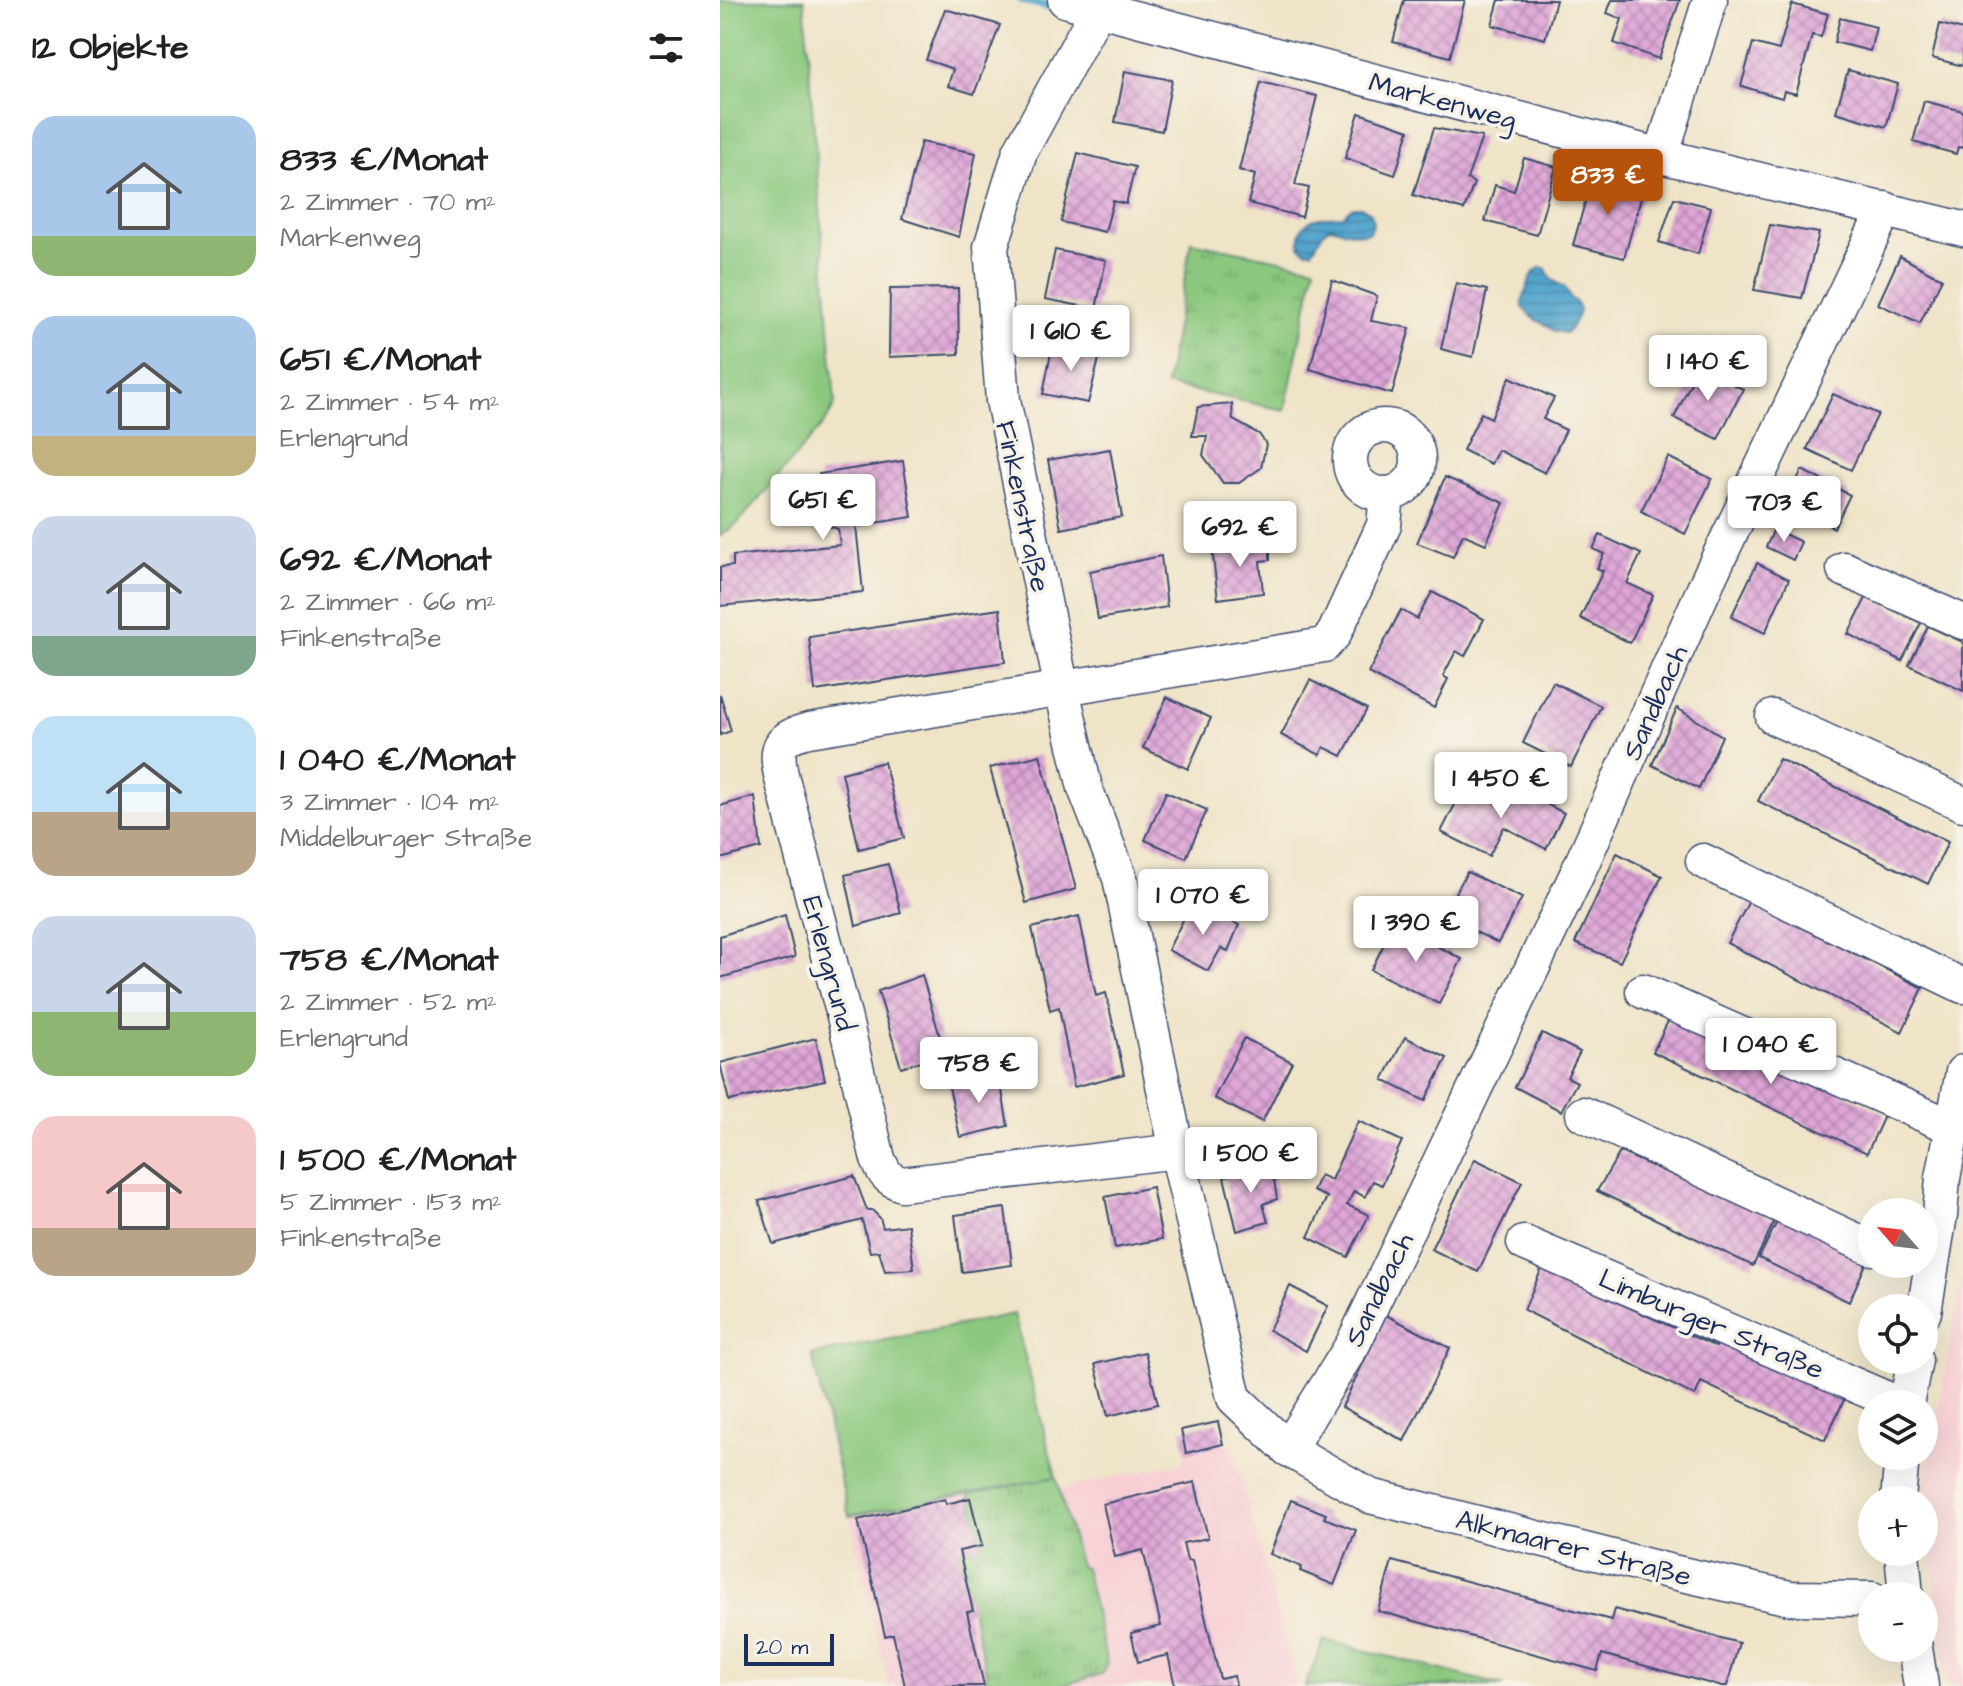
<!DOCTYPE html>
<html lang="de">
<head>
<meta charset="utf-8">
<style>
  :root { --surface:#fff; --page:#f6f6f6; --text:#202124; --muted:#757577; --accent:#b45309 }
  body { margin:0; font-family:"Architects Daughter",sans-serif; background:var(--page); color:var(--text); height:100vh; display:flex; flex-direction:column; font-size:30px; white-space:nowrap }
  * { box-sizing:border-box; margin:0 }
  p { font-size:26px; color:var(--muted) }
  .icon { flex:none; width:44px; height:44px; fill:none; stroke:currentColor; stroke-width:2; stroke-linecap:round; stroke-linejoin:round }
  .map { position:relative; flex:1; overflow:hidden }
  .details { display:flex; flex-direction:column; background:var(--surface); width:720px }
  .details>* { flex:none }
  .needle { width:52px; rotate:298deg }
  .buttons { position:absolute; left:1138px; top:1198px; display:grid; gap:16px }
  .buttons a { display:grid; place-items:center; width:80px; height:80px; border-radius:50%; background:var(--surface); box-shadow:0 8px 32px #0002; font-size:40px }
  .scale { position:absolute; left:24px; bottom:20px; width:90px; box-sizing:border-box; padding-left:8px; border:4px solid #1b2f5e; border-top:0; font-size:22px; line-height:28px; white-space:nowrap; color:#1b2f5e; -webkit-text-stroke:6px #f7f3e8; paint-order:stroke }
  .price { position:absolute; translate:-50% -68px; padding:0 18px; border-radius:8px; background:#fff; color:#222; font-size:26px; line-height:52px; filter:drop-shadow(0 2px 4px #0008) }
  .price::after { content:''; position:absolute; left:50%; top:48px; width:24px; height:18px; margin-left:-12px; background:inherit; clip-path:polygon(0 0,100% 0,50% 100%) }
  .price.selected { background:var(--accent); color:#fff }
  ul { padding:0; list-style:none }
  li { display:flex; align-items:center; gap:24px; height:200px; padding:0 32px }
  li span { display:grid; place-items:center; flex:none; width:224px; height:160px; border-radius:24px; color:#555 }
  li>.icon { margin-inline-start:auto }
  span .icon { width:96px; height:96px; fill:#fffc; stroke-width:1 }
  li b { font-size:34px }
  h2 { display:flex; justify-content:space-between; align-items:center; height:96px; padding:0 32px; font-size:34px }
  main { display:flex; flex:1; min-height:0 }
  .map>svg:first-child { display:block }
  .built { fill:#f7cfd4 }
  .green { fill:#8bc87e; stroke:#537c6e; stroke-width:2 }
  .park { fill:url(#park-tufts); stroke:#537c6e; stroke-width:2 }
  .water { fill:url(#water-rules); stroke:#376a96; stroke-width:2 }
  .lines { fill:none; stroke-linecap:round; stroke-linejoin:round }
  .stream { stroke:#53a5ce; stroke-width:9 }
  .building { fill:url(#building-cross-hatch) }
  .minor-casing { stroke:#3b4a6e; stroke-width:37 }
  .minor { stroke:#fff; stroke-width:34 }
  .labels { text-anchor:middle; stroke-width:7; stroke-linejoin:round; paint-order:stroke }
  .street-label { font-size:28px; fill:#1b2f5e; stroke:#f7f3e8 }
</style>
</head>
<body>
<main>
<section class="details">
<h2>12 Objekte<svg class="icon" aria-label="filters" viewBox="0 0 24 24"><path d="M4 7h16M4 17h16"/><circle cx="9" cy="7" r="2"/><circle cx="15" cy="17" r="2"/></svg></h2>
<ul>
<li><span style="background:linear-gradient(#a9c7e8 75%,#8fb573 0)"><svg class="icon" aria-label="home" viewBox="0 0 24 24"><path d="M3 11l9-7 9 7M6 9v11h12V9"/></svg></span><div><b>833 €/Monat</b><p>2 Zimmer · 70 m²</p><p>Markenweg</p></div></li>
<li><span style="background:linear-gradient(#a9c7e8 75%,#c2b280 0)"><svg class="icon" aria-label="home" viewBox="0 0 24 24"><path d="M3 11l9-7 9 7M6 9v11h12V9"/></svg></span><div><b>651 €/Monat</b><p>2 Zimmer · 54 m²</p><p>Erlengrund</p></div></li>
<li><span style="background:linear-gradient(#c9d6e8 75%,#7fa58c 0)"><svg class="icon" aria-label="home" viewBox="0 0 24 24"><path d="M3 11l9-7 9 7M6 9v11h12V9"/></svg></span><div><b>692 €/Monat</b><p>2 Zimmer · 66 m²</p><p>Finkenstraße</p></div></li>
<li><span style="background:linear-gradient(#bfe0f5 60%,#b9a48a 0)"><svg class="icon" aria-label="home" viewBox="0 0 24 24"><path d="M3 11l9-7 9 7M6 9v11h12V9"/></svg></span><div><b>1 040 €/Monat</b><p>3 Zimmer · 104 m²</p><p>Middelburger Straße</p></div></li>
<li><span style="background:linear-gradient(#c9d6e8 60%,#8fb573 0)"><svg class="icon" aria-label="home" viewBox="0 0 24 24"><path d="M3 11l9-7 9 7M6 9v11h12V9"/></svg></span><div><b>758 €/Monat</b><p>2 Zimmer · 52 m²</p><p>Erlengrund</p></div></li>
<li><span style="background:linear-gradient(#f6c9c9 70%,#b9a48a 0)"><svg class="icon" aria-label="home" viewBox="0 0 24 24"><path d="M3 11l9-7 9 7M6 9v11h12V9"/></svg></span><div><b>1 500 €/Monat</b><p>5 Zimmer · 153 m²</p><p>Finkenstraße</p></div></li>
</ul>
</section>
<div class="map">
<svg width="1243" height="1686" viewBox="0 0 1243 1686">
  <defs>
    <pattern id="park-tufts" width="24" height="20" patternUnits="userSpaceOnUse" patternTransform="scale(2)"><rect width="24" height="20" fill="#8bc87e"/><path d="M3 7l-1-3M5 7V3M7 7l1-3M15 17l-1-3M17 17v-4M19 17l1-3" fill="none" stroke="#71a36a"/></pattern>
    <pattern id="water-rules" width="6" height="5" patternUnits="userSpaceOnUse" patternTransform="scale(2)"><rect width="6" height="5" fill="#53a5ce"/><path d="M0 2.5h6" fill="none" stroke="#4487aa"/></pattern>
    <pattern id="building-cross-hatch" width="8" height="8" patternUnits="userSpaceOnUse" patternTransform="scale(2)"><rect width="8" height="8" fill="#dfa5d7"/><path d="M0 0l8 8M0 8l8-8" fill="none" stroke="#b487b2"/></pattern>
  </defs>
  <rect width="100%" height="100%" fill="#f7f3e8"/>
  <filter id="ink" filterUnits="userSpaceOnUse"><feTurbulence type="fractalNoise" baseFrequency=".0125" numOctaves="2"/><feDisplacementMap in="SourceGraphic" scale="16" xChannelSelector="R" yChannelSelector="G"/><feConvolveMatrix kernelMatrix="1 2 1 2 8 2 1 2 1" color-interpolation-filters="sRGB"/></filter>
  <filter id="wash" filterUnits="userSpaceOnUse"><feTurbulence type="fractalNoise" baseFrequency=".006" numOctaves="4" result="noise"/><feDisplacementMap in="SourceGraphic" scale="32" xChannelSelector="R" yChannelSelector="G"/><feGaussianBlur stdDeviation="1.8" result="paint"/><feColorMatrix in="noise" values="0 0 0 0 0 0 0 0 0 0 0 0 0 0 0 0 0 1.4 0 .05"/><feComposite in="paint" operator="in"/></filter>
  <g filter="url(#wash)">
    <rect width="100%" height="100%" fill="#efe4c8"/>
    <g class="built">
      <polygon points="1243,1271 1243,1686 1227,1686 1204,1485"/>
      <polygon points="503,1444 512,1444 578,1686 169,1686 129,1516 336,1477 340,1489 461,1463 466,1453"/>
    </g>
    <g class="green">
      <polygon points="0,0 84,0 115,404 106,421 18,523 0,536"/>
      <polygon points="294,1314 336,1477 129,1516 92,1355"/>
    </g>
    <g class="park">
      <polygon points="471,242 595,267 565,410 446,385"/>
      <polygon points="336,1477 360,1567 365,1568 387,1663 382,1674 340,1686 269,1686 239,1551 262,1545 249,1494"/>
      <polygon points="604,1640 784,1686 585,1686"/>
    </g>
    <g class="water">
      <path d="M634,207H641L651,213C661,247 625,229 609,227C600,232 599,243 592,251H587L580,247C577,215 599,218 623,216L629,209Z"/>
      <polygon points="821,267 826,269 831,279 845,288 851,299 856,302 859,311 858,315 849,331 844,333 835,331 812,317 803,308 802,302 811,277 814,272"/>
    </g>
    <g class="lines">
      <polyline class="stream" points="302,0 339,9"/>
    </g>
    <g id="blocks">
      <g class="building">
        <polygon points="684,0 745,0 730,57 673,42"/>
        <polygon points="779,0 836,0 825,39 772,25"/>
        <polygon points="892,0 960,0 939,59 894,43 902,19 887,13"/>
        <polygon points="1072,4 1108,14 1101,37 1092,35 1076,94 1064,91 1062,98 1021,86 1033,43 1059,50"/>
        <polygon points="225,9 280,25 254,94 228,86 233,69 206,60"/>
        <polygon points="1120,18 1156,27 1150,51 1114,42"/>
        <polygon points="1220,24 1243,30 1243,66 1212,58"/>
        <polygon points="1128,70 1178,84 1166,127 1116,112"/>
        <polygon points="405,71 452,80 442,131 395,122"/>
        <polygon points="541,82 597,96 575,185 589,188 582,217 528,203 535,175 519,170"/>
        <polygon points="1204,101 1243,111 1243,148 1238,147 1236,154 1193,142"/>
        <polygon points="639,113 689,130 675,175 625,158"/>
        <polygon points="714,128 762,137 747,179 754,183 744,210 693,195"/>
        <polygon points="201,142 256,153 239,237 182,219"/>
        <polygon points="358,153 415,167 406,204 393,201 385,232 341,222"/>
        <polygon points="804,158 836,167 817,235 765,221 775,185 794,191"/>
        <polygon points="873,174 923,191 904,258 853,245"/>
        <polygon points="954,198 991,207 978,254 939,242"/>
        <polygon points="1050,225 1099,233 1082,298 1034,290"/>
        <polygon points="335,250 386,260 376,309 325,299"/>
        <polygon points="1180,256 1222,279 1200,323 1158,304"/>
        <polygon points="612,280 657,296 651,321 690,328 672,394 590,369"/>
        <polygon points="736,283 767,290 753,357 721,349"/>
        <polygon points="238,288 239,354 169,357 170,289"/>
        <polygon points="333,342 380,355 368,403 323,394"/>
        <polygon points="978,368 1023,389 998,439 954,418"/>
        <polygon points="790,377 834,398 823,419 846,430 825,473 778,450 771,464 743,450 761,413 771,418"/>
        <polygon points="1113,394 1158,414 1131,470 1087,449"/>
        <polygon points="512,404 513,420 539,434 546,444 541,468 519,483 503,483 483,455 487,436 472,436 478,407"/>
        <polygon points="390,449 402,517 341,529 328,460"/>
        <polygon points="948,457 992,479 965,534 921,511"/>
        <polygon points="183,461 192,517 136,526 143,592 0,606 0,567 13,566 13,556 120,545 118,529 108,526 99,474"/>
        <polygon points="1082,470 1130,495 1114,528 1065,503"/>
        <polygon points="725,477 784,503 766,544 743,534 733,557 697,543"/>
        <polygon points="1054,529 1081,542 1073,560 1046,547"/>
        <polygon points="880,535 921,554 907,583 933,595 910,643 860,618 883,571 877,568 884,554 873,549"/>
        <polygon points="550,541 550,560 540,561 543,593 498,599 492,549"/>
        <polygon points="441,556 447,607 378,619 370,571"/>
        <polygon points="1037,563 1069,579 1045,633 1011,617"/>
        <polygon points="712,592 764,619 745,656 736,651 723,676 728,679 714,708 648,673 681,610 697,619"/>
        <polygon points="1147,596 1201,623 1182,661 1128,634"/>
        <polygon points="280,609 285,662 95,691 89,637"/>
        <polygon points="1208,626 1243,642 1243,691 1189,665"/>
        <polygon points="590,680 647,709 622,756 604,747 600,755 561,735"/>
        <polygon points="833,682 881,706 851,767 803,743"/>
        <polygon points="0,694 11,731 0,735"/>
        <polygon points="447,697 491,718 468,769 423,748"/>
        <polygon points="957,708 1002,736 979,789 932,765"/>
        <polygon points="320,755 356,889 306,903 270,768"/>
        <polygon points="1059,759 1228,842 1208,884 1038,801"/>
        <polygon points="164,762 184,838 139,849 122,773"/>
        <polygon points="744,787 787,809 797,789 844,813 826,849 784,827 769,856 721,832"/>
        <polygon points="446,792 487,810 466,858 425,840"/>
        <polygon points="35,796 41,848 0,859 0,806"/>
        <polygon points="897,853 942,876 900,962 855,943"/>
        <polygon points="168,864 181,913 136,926 125,875"/>
        <polygon points="747,872 802,898 778,943 723,916"/>
        <polygon points="1029,901 1203,988 1182,1032 1007,943"/>
        <polygon points="471,904 519,925 508,951 501,948 488,971 448,950"/>
        <polygon points="65,915 75,957 0,978 0,936"/>
        <polygon points="359,916 376,996 386,993 404,1074 354,1087 339,1007 330,1010 312,928"/>
        <polygon points="674,924 742,959 719,1004 651,970"/>
        <polygon points="202,975 225,1054 181,1067 158,991"/>
        <polygon points="950,1017 1101,1089 1103,1084 1165,1114 1147,1153 933,1052"/>
        <polygon points="822,1033 860,1052 847,1077 857,1082 841,1111 795,1087"/>
        <polygon points="685,1037 727,1058 705,1101 663,1080"/>
        <polygon points="96,1038 105,1080 9,1101 0,1063"/>
        <polygon points="524,1038 572,1062 542,1122 494,1098"/>
        <polygon points="279,1073 288,1126 240,1137 229,1087"/>
        <polygon points="638,1121 682,1141 662,1185 653,1181 645,1197 634,1191 627,1205 649,1215 628,1257 588,1237 607,1197 593,1191 600,1175 611,1180"/>
        <polygon points="900,1152 1055,1220 1033,1266 877,1191"/>
        <polygon points="755,1159 802,1182 758,1272 711,1249"/>
        <polygon points="551,1160 557,1199 543,1204 548,1222 517,1231 504,1177"/>
        <polygon points="134,1176 147,1210 152,1210 160,1218 163,1228 188,1225 194,1269 165,1271 159,1251 150,1252 142,1220 53,1244 39,1201"/>
        <polygon points="432,1187 442,1239 395,1248 385,1197"/>
        <polygon points="285,1208 292,1265 242,1272 235,1215"/>
        <polygon points="1060,1216 1149,1257 1129,1302 1039,1258"/>
        <polygon points="822,1268 996,1347 1002,1336 1125,1398 1105,1440 981,1382 975,1396 804,1310"/>
        <polygon points="570,1286 608,1306 586,1351 549,1330"/>
        <polygon points="666,1315 730,1348 684,1441 622,1407"/>
        <polygon points="425,1352 438,1404 388,1416 375,1364"/>
        <polygon points="498,1422 503,1444 466,1453 461,1430"/>
        <polygon points="475,1482 488,1538 463,1543 467,1560 472,1561 500,1679 514,1676 516,1686 455,1686 448,1655 418,1662 411,1633 441,1626 423,1550 395,1557 383,1504"/>
        <polygon points="250,1498 262,1546 239,1551 253,1611 247,1612 264,1686 185,1686 173,1634 165,1636 138,1520 225,1499 226,1504"/>
        <polygon points="571,1500 606,1514 604,1518 636,1530 614,1585 580,1571 582,1567 550,1554"/>
        <polygon points="672,1561 891,1620 894,1609 1019,1643 1007,1686 999,1686 882,1654 877,1671 658,1611"/>
      </g>
    </g>
  </g>
  <g filter="url(#ink)">
    <use href="#blocks" fill-opacity="0" stroke="#3b4a6e" stroke-width="2"/>
    <g class="lines">
      <defs>
        <g id="minor">
          <polyline points="345,0 941,156 1243,229"/>
          <polyline points="378,9 300,152 271,247 283,400 342,690 365,788 400,878 457,1151 514,1398 568,1449 650,1496 948,1571 1070,1598 1152,1599"/>
          <polyline points="941,156 990,0"/>
          <circle cx="664" cy="460" r="34"/>
          <polyline points="1124,569 1243,622"/>
          <polyline points="1053,717 1243,804"/>
          <polyline points="983,861 1243,986"/>
          <polyline points="923,991 1232,1127"/>
          <polyline points="863,1114 1152,1248"/>
          <path d="M457,1151L182,1184C167,1179 164,1173 158,1159L124,1016L62,779C55,749 57,737 89,730L604,645L614,634L664,525L667,494"/>
          <polyline points="804,1243 1179,1404"/>
          <polyline points="1204,1312 1220,1215 1223,1178 1243,1072"/>
          <polyline points="1186,1404 1195,1360"/>
          <polyline points="568,1449 633,1344 858,872 988,580 1165,209"/>
          <polyline points="1178,1500 1182,1456"/>
          <polyline points="1182,1552 1186,1596"/>
          <polyline points="1195,1648 1201,1686"/>
        </g>
      </defs>
      <use href="#minor" class="minor-casing"/>
      <use href="#minor" class="minor"/>
    </g>
  </g>
  <g class="labels">
    <g class="street-label">
      <text transform="translate(723 100) rotate(15)" y="10">Markenweg</text>
      <text transform="translate(304 506) rotate(78)" y="10">Finkenstraße</text>
      <text transform="translate(934 702) rotate(-66)" y="10">Sandbach</text>
      <text transform="translate(110 963) rotate(75)" y="10">Erlengrund</text>
      <text transform="translate(658 1289) rotate(-64)" y="10">Sandbach</text>
      <text transform="translate(992 1323) rotate(23)" y="10">Limburger Straße</text>
      <text transform="translate(854 1547) rotate(14)" y="10">Alkmaarer Straße</text>
    </g>
  </g>
</svg>
<div class="buttons">
<a><svg class="needle" viewBox="-14 -14 28 28"><path d="M0-13l5 13h-10z" fill="#e53935"/><path d="M0 13l5-13h-10z" fill="#757577"/></svg></a>
<a><svg class="icon" aria-label="locate" viewBox="0 0 24 24"><circle cx="12" cy="12" r="6"/><path d="M12 2v4M12 18v4M2 12h4M18 12h4"/></svg></a>
<a><svg class="icon" aria-label="layers" viewBox="0 0 24 24"><path d="M12 4l9 5-9 5-9-5zM3 14l9 5 9-5"/></svg></a>
<a>+</a>
<a>−</a>
</div>
<div class="scale">20 m</div>
<b class="price selected" style="left:888px;top:217px">833 €</b>
<b class="price" style="left:351px;top:373px">1 610 €</b>
<b class="price" style="left:988px;top:403px">1 140 €</b>
<b class="price" style="left:103px;top:542px">651 €</b>
<b class="price" style="left:1064px;top:544px">703 €</b>
<b class="price" style="left:520px;top:569px">692 €</b>
<b class="price" style="left:781px;top:820px">1 450 €</b>
<b class="price" style="left:483px;top:937px">1 070 €</b>
<b class="price" style="left:696px;top:964px">1 390 €</b>
<b class="price" style="left:1051px;top:1086px">1 040 €</b>
<b class="price" style="left:259px;top:1105px">758 €</b>
<b class="price" style="left:531px;top:1195px">1 500 €</b>
</div>
</main>
</body>
</html>
